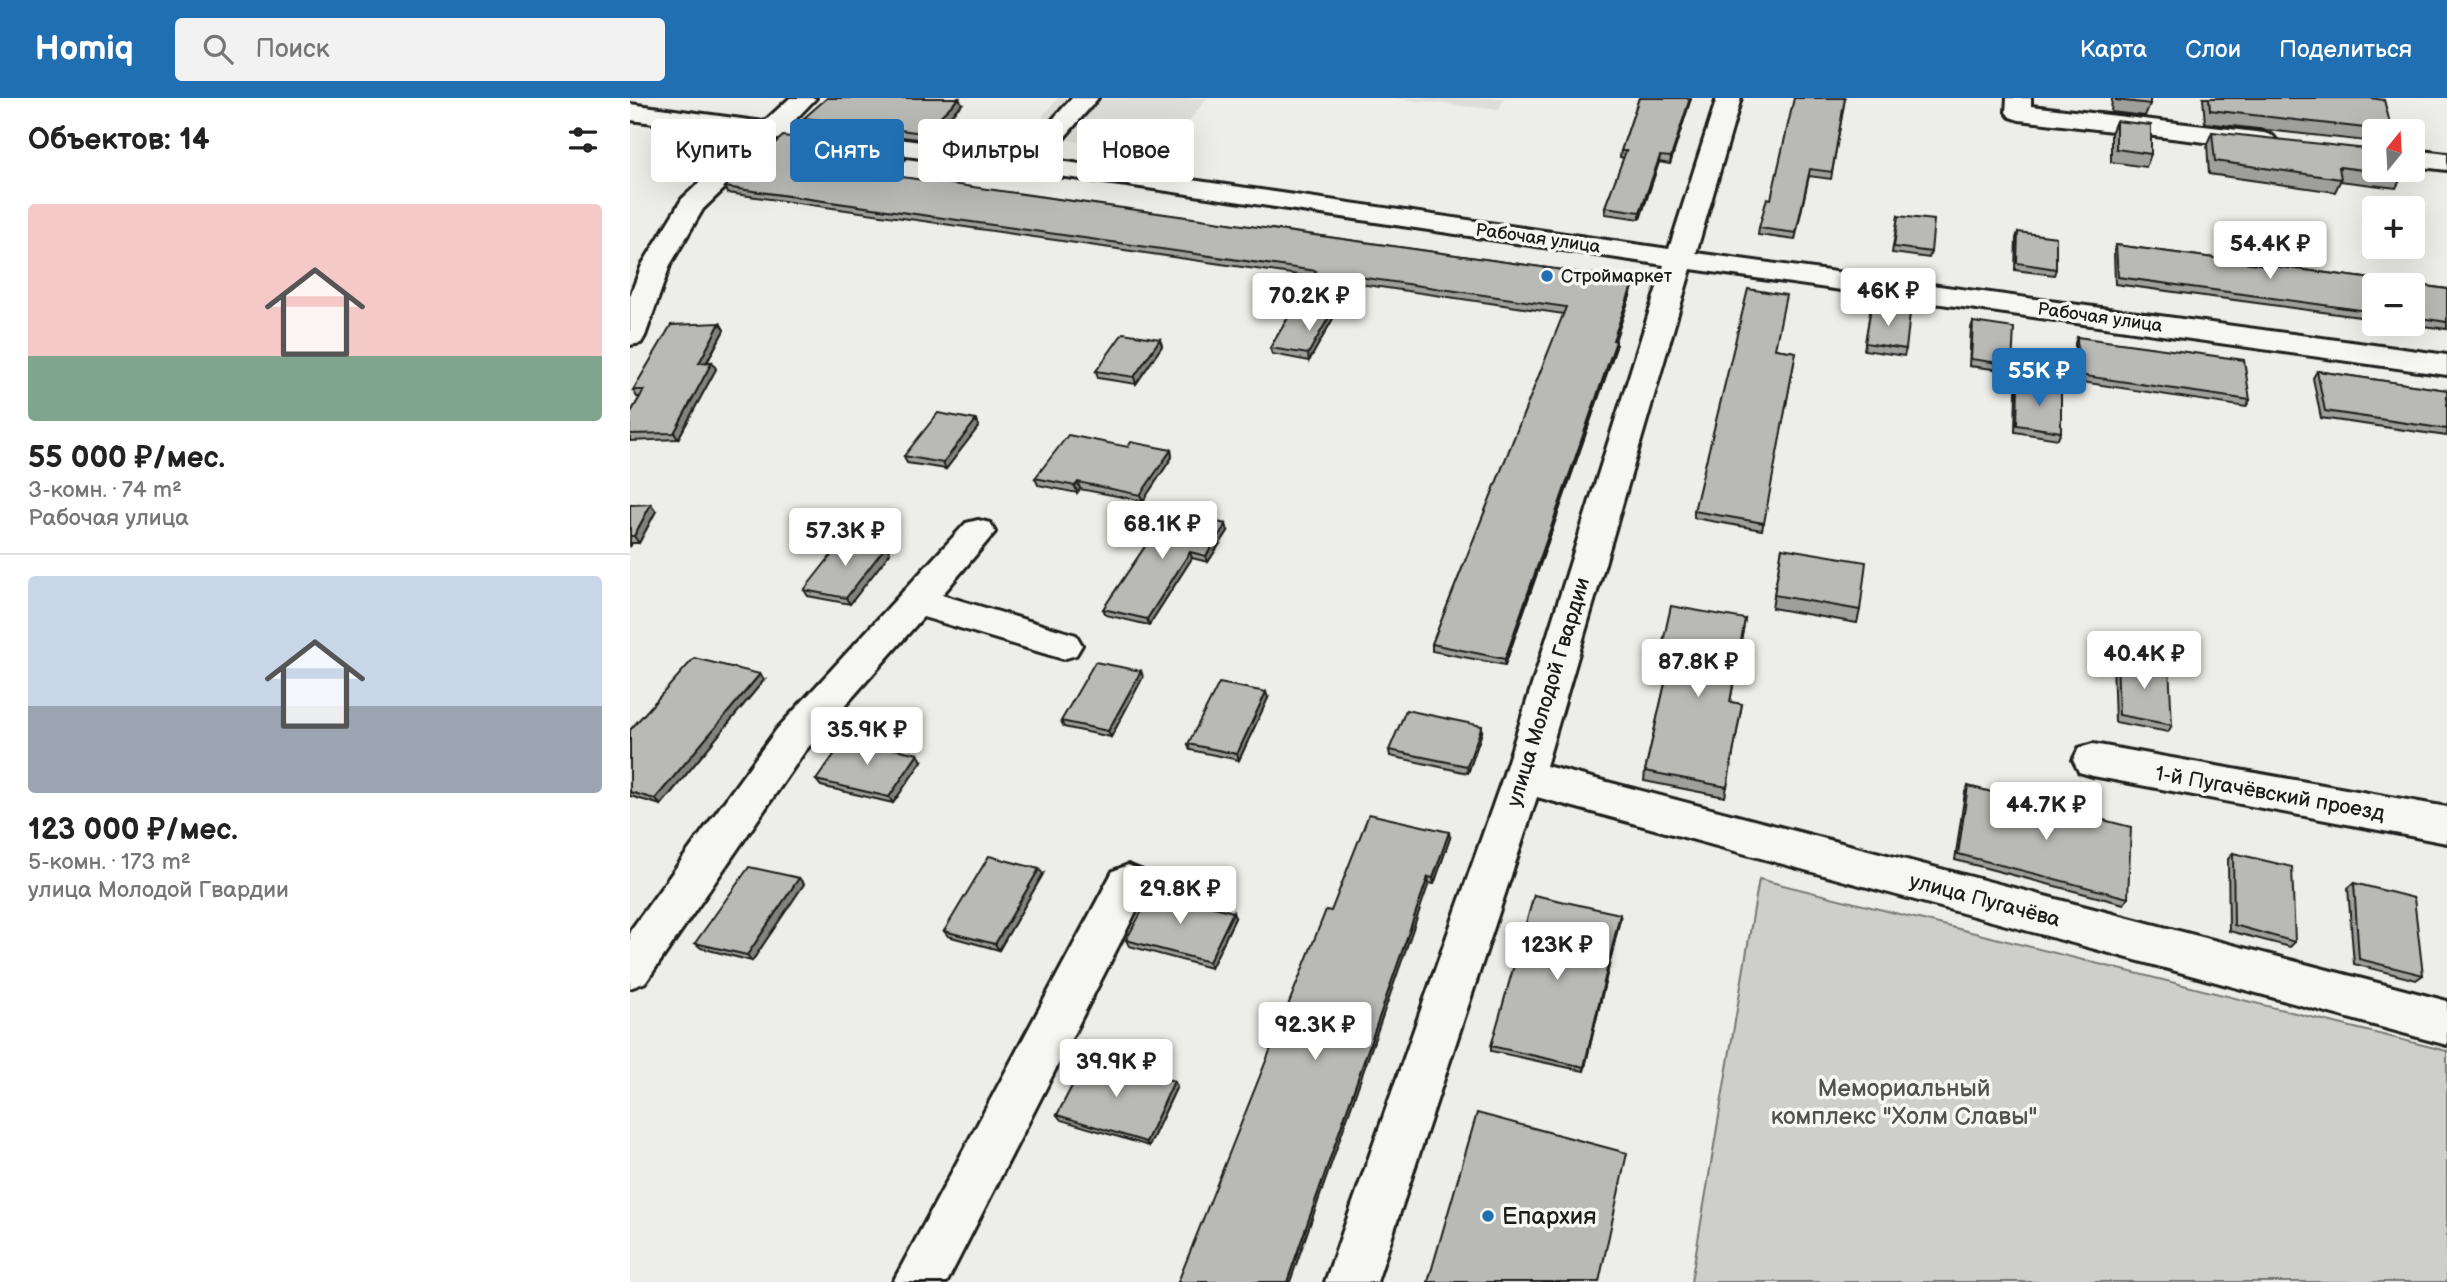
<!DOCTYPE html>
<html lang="ru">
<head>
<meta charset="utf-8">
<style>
  :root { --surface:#fff; --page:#f2f2f2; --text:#222; --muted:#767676; --line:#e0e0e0; --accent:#1f6fb2 }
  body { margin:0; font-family:"Balsamiq Sans",sans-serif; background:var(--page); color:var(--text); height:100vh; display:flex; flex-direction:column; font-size:26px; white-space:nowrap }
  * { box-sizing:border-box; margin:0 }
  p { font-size:23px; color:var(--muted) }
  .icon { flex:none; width:38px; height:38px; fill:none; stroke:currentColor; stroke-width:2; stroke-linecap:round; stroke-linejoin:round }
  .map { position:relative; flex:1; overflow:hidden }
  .panel { display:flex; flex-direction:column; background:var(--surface); width:630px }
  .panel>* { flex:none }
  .hud { position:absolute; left:21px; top:21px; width:665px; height:63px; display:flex; gap:14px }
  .needle { width:46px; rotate:18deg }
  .controls { position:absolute; left:1732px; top:21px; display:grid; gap:14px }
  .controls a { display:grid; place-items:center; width:63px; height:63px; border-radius:7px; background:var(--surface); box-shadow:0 7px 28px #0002; font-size:35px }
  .price { position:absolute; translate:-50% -60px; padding:0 16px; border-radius:7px; background:#fff; color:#222; font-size:23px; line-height:46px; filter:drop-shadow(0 2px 4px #0008) }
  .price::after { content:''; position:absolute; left:50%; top:42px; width:21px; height:16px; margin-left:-10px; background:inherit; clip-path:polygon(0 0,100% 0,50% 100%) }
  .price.active { background:var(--accent); color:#fff }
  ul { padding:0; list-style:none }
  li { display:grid; align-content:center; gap:14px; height:371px; padding:0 28px }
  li+li { border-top:2px solid var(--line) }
  li span { display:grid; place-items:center; height:217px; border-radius:7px; color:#555 }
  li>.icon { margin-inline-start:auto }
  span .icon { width:126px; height:126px; fill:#fffc; stroke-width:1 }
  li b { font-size:30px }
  h2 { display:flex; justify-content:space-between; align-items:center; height:84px; padding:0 28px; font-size:30px }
  .tag { padding:0 24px; border-radius:7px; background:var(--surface); box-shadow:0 7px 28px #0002; font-size:24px; line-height:63px }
  .tag.active { background:var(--accent); color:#fff }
  header { display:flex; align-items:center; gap:42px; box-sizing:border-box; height:98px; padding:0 35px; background:var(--accent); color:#fff }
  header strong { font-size:33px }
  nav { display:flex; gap:38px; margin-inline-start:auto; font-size:24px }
  .search { width:490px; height:63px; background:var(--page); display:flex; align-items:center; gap:18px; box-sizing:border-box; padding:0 24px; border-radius:7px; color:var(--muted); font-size:26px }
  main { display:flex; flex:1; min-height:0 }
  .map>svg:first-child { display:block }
  .built { fill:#ddddda }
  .green { fill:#cececb; stroke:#757574; stroke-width:2 }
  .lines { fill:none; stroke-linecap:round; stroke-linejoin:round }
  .minor-casing { stroke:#1c1c1c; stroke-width:6 }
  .minor { fill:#f6f6f2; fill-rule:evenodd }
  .wall { fill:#9f9f9d; stroke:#1c1c1c; stroke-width:2 }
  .shaded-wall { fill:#82827f; stroke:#1c1c1c; stroke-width:2 }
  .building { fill:#b9b9b6; stroke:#1c1c1c; stroke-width:2 }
  .poi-dot { fill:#1f6fb2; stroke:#f6f6f2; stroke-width:2.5 }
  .labels { text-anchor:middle; stroke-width:7; stroke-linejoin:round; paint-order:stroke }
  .far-street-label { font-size:18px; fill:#1c1c1c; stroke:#f6f6f2 }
  .far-poi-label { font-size:18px; fill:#1c1c1c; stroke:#f6f6f2; text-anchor:start }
  .street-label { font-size:21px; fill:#1c1c1c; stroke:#f6f6f2 }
  .near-park-label { font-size:24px; fill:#515151; stroke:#f6f6f2 }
  .near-poi-label { font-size:24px; fill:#1c1c1c; stroke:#f6f6f2; text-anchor:start }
</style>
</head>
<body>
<header>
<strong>Homiq</strong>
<div class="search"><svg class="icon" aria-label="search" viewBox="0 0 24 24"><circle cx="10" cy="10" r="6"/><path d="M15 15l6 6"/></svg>Поиск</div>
<nav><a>Карта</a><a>Слои</a><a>Поделиться</a></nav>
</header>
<main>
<section class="panel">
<h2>Объектов: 14<svg class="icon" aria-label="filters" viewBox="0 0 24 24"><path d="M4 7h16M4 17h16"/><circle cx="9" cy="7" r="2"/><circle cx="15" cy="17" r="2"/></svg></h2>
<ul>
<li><span style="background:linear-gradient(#f6c9c9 70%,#7fa58c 0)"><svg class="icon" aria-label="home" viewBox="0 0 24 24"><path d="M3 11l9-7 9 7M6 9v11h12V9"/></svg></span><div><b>55 000 ₽/мес.</b><p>3-комн. · 74 m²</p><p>Рабочая улица</p></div></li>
<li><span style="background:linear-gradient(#c9d6e8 60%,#9aa5b1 0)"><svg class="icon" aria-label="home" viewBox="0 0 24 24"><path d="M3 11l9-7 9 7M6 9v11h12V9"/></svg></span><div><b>123 000 ₽/мес.</b><p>5-комн. · 173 m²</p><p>улица Молодой Гвардии</p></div></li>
</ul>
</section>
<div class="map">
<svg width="1817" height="1184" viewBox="0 0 1817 1184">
  <rect width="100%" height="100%" fill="#edede9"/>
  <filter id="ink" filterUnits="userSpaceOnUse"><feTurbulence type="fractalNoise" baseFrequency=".0143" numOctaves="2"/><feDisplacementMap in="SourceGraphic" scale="14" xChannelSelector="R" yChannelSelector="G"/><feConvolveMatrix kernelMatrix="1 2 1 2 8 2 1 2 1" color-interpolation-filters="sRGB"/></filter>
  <g filter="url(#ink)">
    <g class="built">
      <polygon points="428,0 577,0 533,57 398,36"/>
      <polygon points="764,0 874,0 869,12"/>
    </g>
    <polygon class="green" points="1129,781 1817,953 1817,1184 1061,1184"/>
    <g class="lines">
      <defs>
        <g id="minor">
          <polygon points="160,0 186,0 160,27 391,57 442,0 468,0 416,61 1039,151 1087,0 1111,0 1066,155 1817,257 1817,277 1061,171 916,668 1817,903 1817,947 907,699 747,1184 695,1184 873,679 1034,167 497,87 146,41 73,111 40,167 15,238 11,245 0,247 0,198 12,167 52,101 120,37 0,22 0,6 134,24"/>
          <polygon points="1377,0 1401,0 1401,8 1634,35 1643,38 1647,43 1643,48 1634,51 1389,22 1380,19 1376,14"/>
          <polygon points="1783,52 1817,56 1817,72 1783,68"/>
          <polygon points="348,422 360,425 365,434 312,497 446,537 452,547 446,557 433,561 293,519 175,653 16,884 0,890 0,833 147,631 336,425"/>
          <polygon points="1463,646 1817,709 1817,745 1463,678 1449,674 1443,662 1449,650"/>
          <polygon points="498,767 513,773 520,786 317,1184 263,1184 483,773"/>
        </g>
      </defs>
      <use href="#minor" class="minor-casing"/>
      <use href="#minor" class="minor"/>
    </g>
    <g class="wall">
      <polygon points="1009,0 1061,0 1040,66 1029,64 1010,121 975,116 975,109 994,60 990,59 991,53"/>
      <polygon points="1215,0 1201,81 1179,78 1165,142 1128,137 1129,130 1141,101"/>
      <polygon points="1482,0 1520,0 1520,6 1515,18 1481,14"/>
      <polygon points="1573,0 1740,0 1762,33 1745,33 1745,44 1575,25"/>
      <polygon points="332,6 295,42 177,27 174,20"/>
      <polygon points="1486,23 1521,56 1516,69 1481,64 1481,35"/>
      <polygon points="1582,34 1773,77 1766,90 1710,83 1705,94 1579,76 1577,46"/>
      <polygon points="273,54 276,61 259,78 1004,182 1003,189 985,242 986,243 986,249 875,567 802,553 802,546 934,216 723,185 679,263 642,256 640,250 682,179 98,95 95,89"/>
      <polygon points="1268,118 1301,154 1299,160 1262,155"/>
      <polygon points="1388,134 1426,171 1424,177 1385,172 1386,140"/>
      <polygon points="1486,147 1817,191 1817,231 1777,226 1783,226 1783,187 1745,187 1745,221 1485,186 1484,153"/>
      <polygon points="1241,209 1276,251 1274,258 1234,252"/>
      <polygon points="1343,224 1382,267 1380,273 1339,268 1341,230"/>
      <polygon points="90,225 94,232 77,265 82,264 86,271 48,341 0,343 0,316 10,299 7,299 3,292"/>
      <polygon points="1447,239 1620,302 1616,309 1445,283 1445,245"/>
      <polygon points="530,241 532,248 506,286 468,280 466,273"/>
      <polygon points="1145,251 1166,254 1132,432 1064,420 1064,413"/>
      <polygon points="1687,273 1817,292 1817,338 1691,320 1683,280"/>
      <polygon points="1388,287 1431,334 1428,341 1385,334 1386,293"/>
      <polygon points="346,322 349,328 316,371 277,365 274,358"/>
      <polygon points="498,349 541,352 542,359 513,403 450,391 447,395 408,387 405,380"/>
      <polygon points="0,407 26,413 9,445 2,445 0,449"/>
      <polygon points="598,433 578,464 562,460 519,527 476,517 473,511 515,449 511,443"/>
      <polygon points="1152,450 1230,512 1227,525 1142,510"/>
      <polygon points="260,455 220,506 178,498 174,492"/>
      <polygon points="1115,521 1100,604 1112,606 1095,699 1014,683 1015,673 1042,556 1031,554 1033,544"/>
      <polygon points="1487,559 1542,627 1538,634 1485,624 1483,565"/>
      <polygon points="511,573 513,579 481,639 434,629 431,623"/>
      <polygon points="134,582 31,707 0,698 0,632"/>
      <polygon points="638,600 609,662 560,652 558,646"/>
      <polygon points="852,634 838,675 760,658 759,652"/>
      <polygon points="292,663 263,705 191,688 186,682"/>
      <polygon points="1338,688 1498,800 1494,806 1325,762 1335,694"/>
      <polygon points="820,740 804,786 799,785 701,813"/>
      <polygon points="1603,755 1665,844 1660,849 1599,833 1598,761"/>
      <polygon points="413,776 369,852 318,838 314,833"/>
      <polygon points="1724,785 1793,877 1786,882 1724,866 1718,790"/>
      <polygon points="174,786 122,863 71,850 65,845"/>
      <polygon points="605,820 581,870 499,848 496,842"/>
      <polygon points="990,821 954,973 861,953 861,948"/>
      <polygon points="544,983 547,988 519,1048 431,1022 427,1017"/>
    </g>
    <g class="shaded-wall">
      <polygon points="329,0 332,6 295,42 293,35"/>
      <polygon points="1060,0 1061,0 1040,66 1041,59"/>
      <polygon points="273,54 276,61 253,83 251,76"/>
      <polygon points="1030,58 1029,64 1010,121 1010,114"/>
      <polygon points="722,178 723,185 679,263 678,256"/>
      <polygon points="1004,182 1003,189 983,249 983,242"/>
      <polygon points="90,225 94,232 73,271 69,265"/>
      <polygon points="530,241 532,248 506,286 504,279"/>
      <polygon points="986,243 986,249 875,567 875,561"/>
      <polygon points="82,264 86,271 48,341 44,335"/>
      <polygon points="346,322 349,328 316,371 313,365"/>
      <polygon points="541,352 542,359 513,403 510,397"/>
      <polygon points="448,384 450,391 447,395 445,388"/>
      <polygon points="21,406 26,413 9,445 4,438"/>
      <polygon points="596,426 598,433 578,464 576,458"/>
      <polygon points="256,448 260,455 220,506 216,500"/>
      <polygon points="560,454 562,460 519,527 517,521"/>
      <polygon points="511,573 513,579 481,639 478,633"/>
      <polygon points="130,576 134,582 31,707 25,701"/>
      <polygon points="636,594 638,600 609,662 607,656"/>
      <polygon points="852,628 852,634 838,675 837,668"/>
      <polygon points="288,656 292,663 263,705 259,699"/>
      <polygon points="819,734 820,740 804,786 803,780"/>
      <polygon points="409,771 413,776 369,852 365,846"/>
      <polygon points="798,779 799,785 660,1184 657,1184"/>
      <polygon points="169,780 174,786 122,863 117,857"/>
      <polygon points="603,814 605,820 581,870 579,864"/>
      <polygon points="990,816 990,821 954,973 954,969"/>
      <polygon points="544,983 547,988 519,1048 516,1044"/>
    </g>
    <g class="building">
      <polygon points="197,0 329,0 293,35 174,20"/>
      <polygon points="1009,0 1060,0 1041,59 1030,58 1010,114 975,109 996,53 991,53"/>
      <polygon points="1164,0 1215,0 1202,74 1180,71 1166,135 1129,130 1137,100 1141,101"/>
      <polygon points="1486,0 1520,0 1520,6 1486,2"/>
      <polygon points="1579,0 1740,0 1754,2 1762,33 1753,33 1752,32 1580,12"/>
      <polygon points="1486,23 1521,27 1521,56 1486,51"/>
      <polygon points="1582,34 1745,52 1745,72 1772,72 1773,77 1709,69 1711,81 1585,63"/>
      <polygon points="153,38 273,54 251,76 1004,182 983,242 986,243 875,561 802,546 936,209 722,178 678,256 640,250 686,173 95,89"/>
      <polygon points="1268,118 1304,122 1301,154 1264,149"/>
      <polygon points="1388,134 1426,139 1426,171 1387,165"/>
      <polygon points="1486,147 1817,191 1817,224 1783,219 1783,187 1745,187 1745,214 1488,179"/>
      <polygon points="1118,191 1156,197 1145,251 1166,254 1134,425 1064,413"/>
      <polygon points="1241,209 1280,215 1276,251 1235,245"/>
      <polygon points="1343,224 1384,230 1382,267 1341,261"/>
      <polygon points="90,225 69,265 82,264 44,335 0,336 0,316 14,292 3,292 41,227"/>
      <polygon points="493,235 530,241 504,279 466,273"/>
      <polygon points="1447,239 1614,262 1620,302 1448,277"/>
      <polygon points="1687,273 1817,292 1817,331 1695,313"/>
      <polygon points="1388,287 1431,293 1431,334 1387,327"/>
      <polygon points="308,315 346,322 313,365 274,358"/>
      <polygon points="438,337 498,349 501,344 541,352 510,397 448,384 445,388 405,380"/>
      <polygon points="21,406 4,438 0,438 0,407"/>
      <polygon points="533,412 596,426 576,458 560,454 517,521 473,511 518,444 511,443"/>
      <polygon points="214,441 256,448 216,500 174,492"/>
      <polygon points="1152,450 1236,464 1230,512 1144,497"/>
      <polygon points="1041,508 1115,521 1100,604 1112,606 1097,689 1015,673 1044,546 1033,544"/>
      <polygon points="1487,559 1539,568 1542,627 1489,617"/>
      <polygon points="64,560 130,576 25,701 0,694 0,632"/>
      <polygon points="465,564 511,573 478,633 431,623"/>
      <polygon points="589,585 636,594 607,656 558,646"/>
      <polygon points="776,612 852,628 837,668 759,652"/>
      <polygon points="216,640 288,656 259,699 186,682"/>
      <polygon points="1338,688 1501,729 1498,800 1328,756"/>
      <polygon points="739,716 819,734 803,780 798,779 657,1184 548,1184 696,812 701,813"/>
      <polygon points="1603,755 1662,769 1665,844 1604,827"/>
      <polygon points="359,758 409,771 365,846 314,833"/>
      <polygon points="119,769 169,780 117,857 65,845"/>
      <polygon points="1724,785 1784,800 1793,877 1729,861"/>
      <polygon points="523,793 603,814 579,864 496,842"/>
      <polygon points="904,797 990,816 954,969 861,948"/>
      <polygon points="457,959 544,983 516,1044 427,1017"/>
      <polygon points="847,1015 997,1055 969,1184 798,1184"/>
    </g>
  </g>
  <g class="poi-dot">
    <circle cx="917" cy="178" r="7"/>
    <circle cx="858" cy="1118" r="7"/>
  </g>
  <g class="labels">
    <g class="far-street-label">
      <text transform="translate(908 140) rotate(8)" y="6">Рабочая улица</text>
      <text transform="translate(1470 219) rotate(8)" y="6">Рабочая улица</text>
    </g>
    <g class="far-poi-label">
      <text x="931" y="184">Строймаркет</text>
    </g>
    <g class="street-label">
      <text transform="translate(918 594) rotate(-73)" y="7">улица Молодой Гвардии</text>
      <text transform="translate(1640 695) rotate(10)" y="7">1-й Пугачёвский проезд</text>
      <text transform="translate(1355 802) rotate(15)" y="7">улица Пугачёва</text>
    </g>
    <g class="near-park-label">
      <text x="1274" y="998">Мемориальный<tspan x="1274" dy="28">комплекс "Холм Славы"</tspan></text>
    </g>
    <g class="near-poi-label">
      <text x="872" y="1126">Епархия</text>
    </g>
  </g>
</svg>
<div class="controls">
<a><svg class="needle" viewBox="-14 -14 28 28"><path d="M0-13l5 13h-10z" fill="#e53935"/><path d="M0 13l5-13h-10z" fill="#767676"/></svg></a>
<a>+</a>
<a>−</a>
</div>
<b class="price" style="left:1640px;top:183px">54.4K ₽</b>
<b class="price" style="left:1258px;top:230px">46K ₽</b>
<b class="price" style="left:679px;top:235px">70.2K ₽</b>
<b class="price active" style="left:1409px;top:310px">55K ₽</b>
<b class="price" style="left:532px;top:463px">68.1K ₽</b>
<b class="price" style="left:215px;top:470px">57.3K ₽</b>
<b class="price" style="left:1514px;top:593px">40.4K ₽</b>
<b class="price" style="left:1068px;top:601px">87.8K ₽</b>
<b class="price" style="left:237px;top:669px">35.9K ₽</b>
<b class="price" style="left:1416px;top:744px">44.7K ₽</b>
<b class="price" style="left:550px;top:828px">29.8K ₽</b>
<b class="price" style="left:927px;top:884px">123K ₽</b>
<b class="price" style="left:685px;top:964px">92.3K ₽</b>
<b class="price" style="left:486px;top:1001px">39.9K ₽</b>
<div class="hud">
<a class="tag">Купить</a>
<a class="tag active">Снять</a>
<a class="tag">Фильтры</a>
<a class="tag">Новое</a>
</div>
</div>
</main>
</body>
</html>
